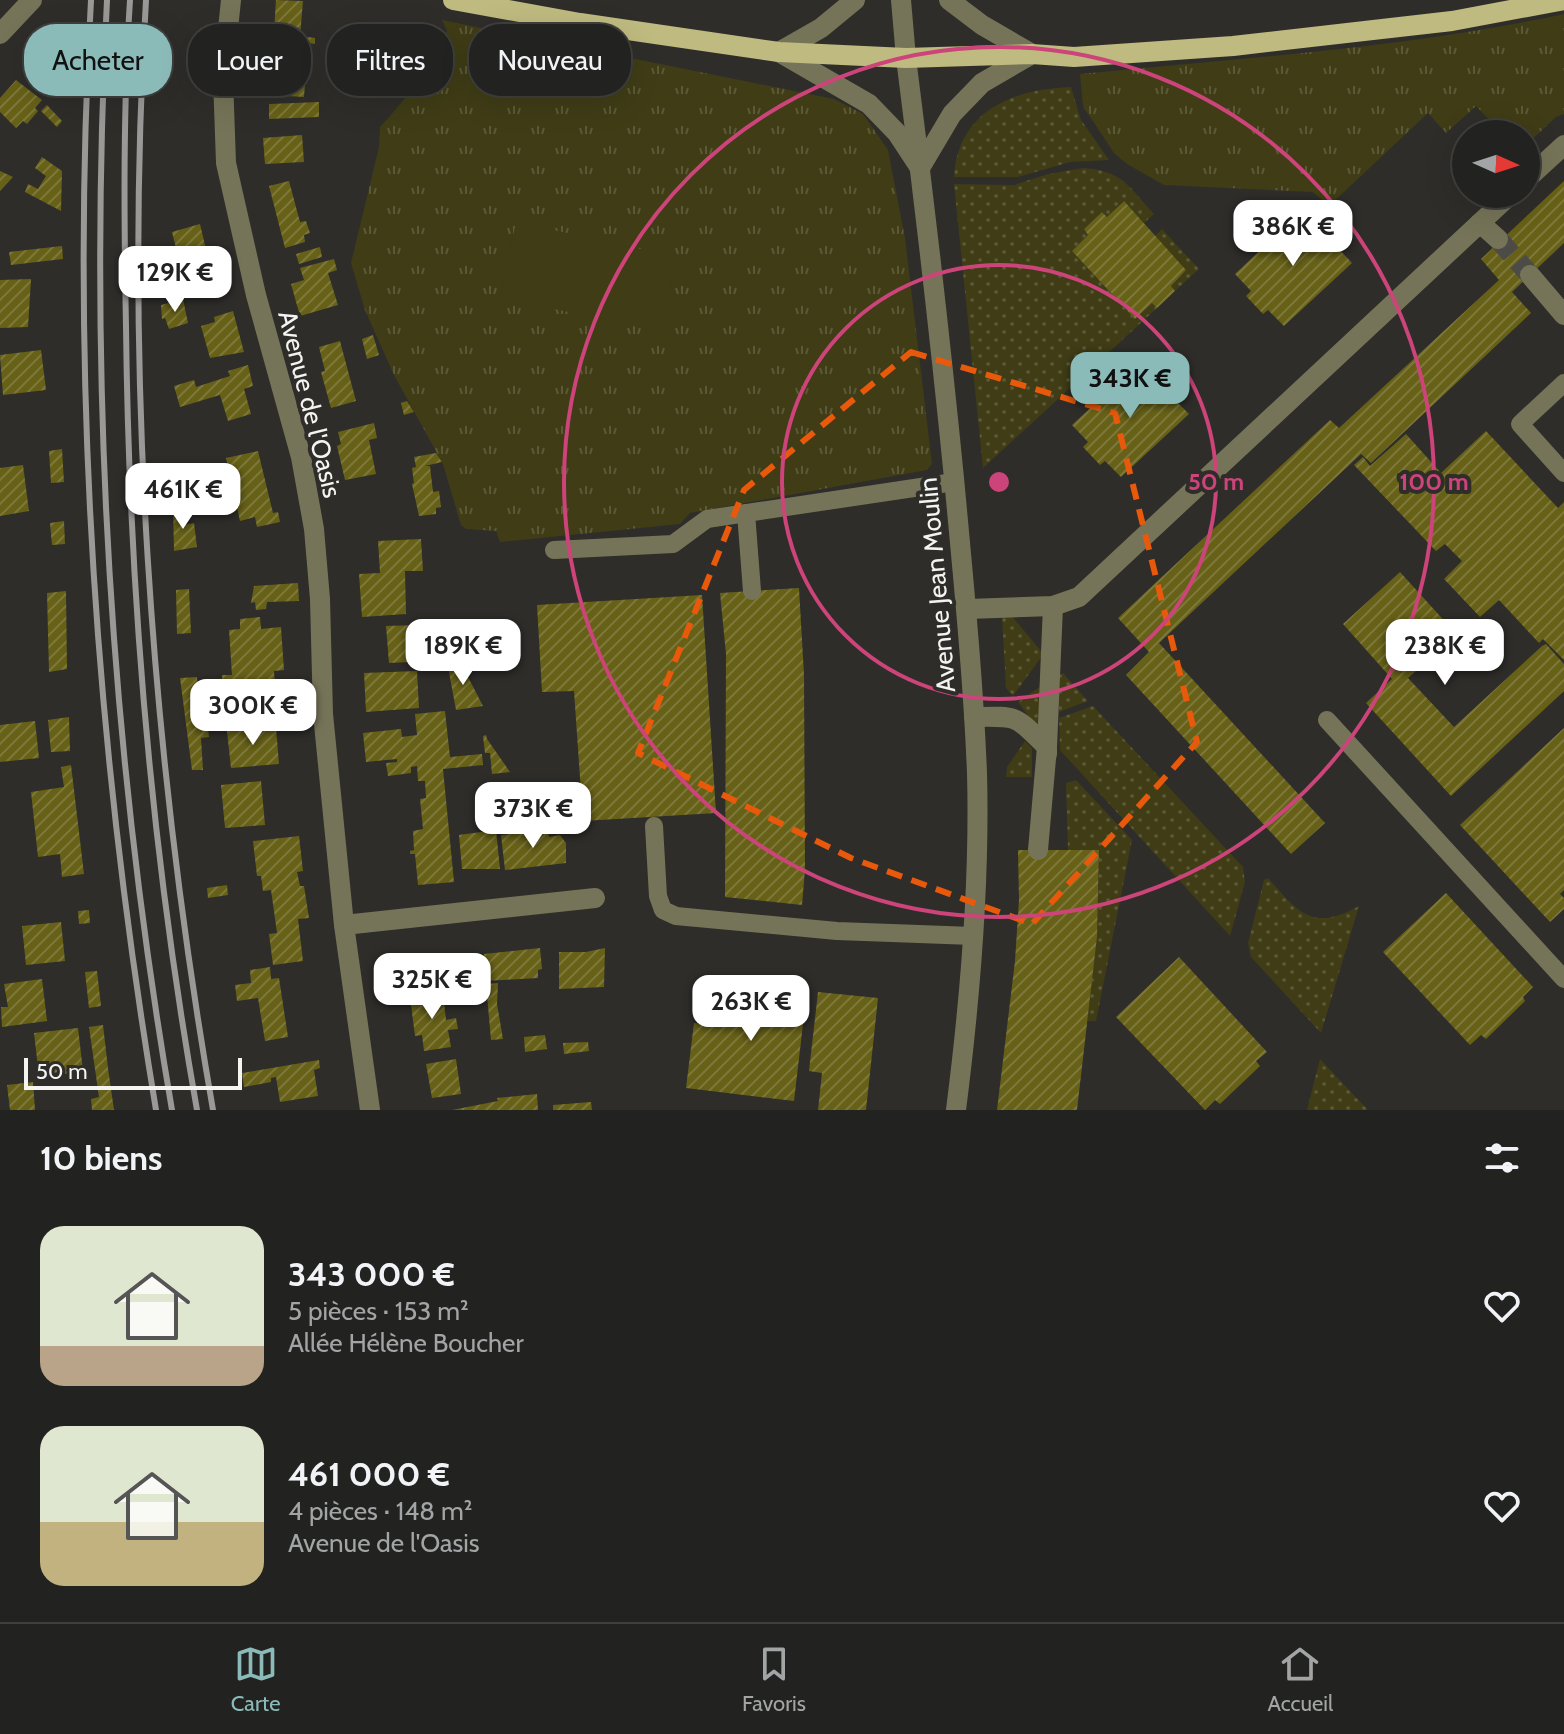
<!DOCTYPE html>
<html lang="fr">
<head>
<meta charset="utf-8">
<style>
  :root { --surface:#222220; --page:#2e2f2d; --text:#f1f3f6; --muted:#a2a4a5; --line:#3f3f3e; --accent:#8bbbb9 }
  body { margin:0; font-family:Cabin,sans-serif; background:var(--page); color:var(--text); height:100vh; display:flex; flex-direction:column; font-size:30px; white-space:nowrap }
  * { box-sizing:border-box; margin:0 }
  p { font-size:26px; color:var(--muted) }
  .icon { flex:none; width:44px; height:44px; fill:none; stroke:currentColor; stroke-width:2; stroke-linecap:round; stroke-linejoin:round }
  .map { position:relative; height:1110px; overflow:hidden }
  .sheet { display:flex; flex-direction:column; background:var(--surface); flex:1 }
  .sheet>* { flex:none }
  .hud { position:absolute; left:24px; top:24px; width:800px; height:72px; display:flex; gap:16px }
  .needle { width:52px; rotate:93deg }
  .buttons { position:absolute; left:1452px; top:120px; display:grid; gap:16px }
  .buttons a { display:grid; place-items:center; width:88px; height:88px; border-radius:50%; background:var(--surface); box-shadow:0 8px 32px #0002,0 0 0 2px var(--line); font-size:40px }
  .scale { position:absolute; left:24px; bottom:20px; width:218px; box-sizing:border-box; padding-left:8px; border:4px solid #f4f4f2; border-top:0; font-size:22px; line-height:28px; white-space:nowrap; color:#f4f4f2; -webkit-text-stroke:6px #2e2d2a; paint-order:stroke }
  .price { position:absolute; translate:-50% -68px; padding:0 18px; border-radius:16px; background:#fff; color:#222; font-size:26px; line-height:52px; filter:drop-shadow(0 2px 4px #0008) }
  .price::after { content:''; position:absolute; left:50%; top:48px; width:24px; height:18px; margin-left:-12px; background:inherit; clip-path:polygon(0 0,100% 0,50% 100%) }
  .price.on { background:var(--accent); color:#111 }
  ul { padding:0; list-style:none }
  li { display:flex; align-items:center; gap:24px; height:200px; padding:0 40px }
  li span { display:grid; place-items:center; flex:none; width:224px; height:160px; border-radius:24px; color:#555 }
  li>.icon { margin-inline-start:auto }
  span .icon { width:96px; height:96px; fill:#fffc; stroke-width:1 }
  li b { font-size:34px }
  h2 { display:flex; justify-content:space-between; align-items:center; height:96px; padding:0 40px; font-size:34px }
  .chip { padding:0 28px; border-radius:32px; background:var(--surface); box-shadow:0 8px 32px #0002,0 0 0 2px var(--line); font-size:28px; line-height:72px }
  .chip.on { background:var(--accent); color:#111 }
  .menu { display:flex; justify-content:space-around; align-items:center; height:112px; border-top:2px solid var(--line); background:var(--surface); font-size:22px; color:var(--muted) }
  .menu a { display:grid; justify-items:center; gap:4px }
  .menu .on { color:var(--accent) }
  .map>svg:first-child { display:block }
  .grass { fill:url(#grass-dots) }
  .park { fill:url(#park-tufts) }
  .pitch { fill:#3f3c16 }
  .building { fill:url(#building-hatch) }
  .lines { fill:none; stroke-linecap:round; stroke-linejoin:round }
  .minor-tunnel { stroke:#4c4b48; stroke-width:20; stroke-dasharray:20 10; stroke-linecap:butt }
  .service { stroke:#767458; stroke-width:18 }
  .minor { stroke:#767458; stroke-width:20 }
  .tertiary { stroke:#767458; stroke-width:20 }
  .primary { stroke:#bfba7f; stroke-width:20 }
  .rail { stroke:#9a9997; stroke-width:6 }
  .marked { fill:none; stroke:#e8590c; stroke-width:6; stroke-dasharray:16 10; stroke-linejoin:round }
  .ring { fill:none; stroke:#cc4479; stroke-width:4 }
  .labels { text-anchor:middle; stroke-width:8; stroke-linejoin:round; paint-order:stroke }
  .street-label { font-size:26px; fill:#f4f4f2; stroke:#2e2d2a }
  .centre { fill:#cc4479; stroke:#2e2d2a; stroke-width:4 }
  .ring-label { font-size:24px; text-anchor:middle; font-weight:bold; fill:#cc4479; stroke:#2e2d2a; stroke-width:8; stroke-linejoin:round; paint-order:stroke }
</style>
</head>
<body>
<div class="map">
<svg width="1564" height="1110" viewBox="0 0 1564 1110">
  <defs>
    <pattern id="grass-dots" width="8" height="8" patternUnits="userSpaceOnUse" patternTransform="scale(2)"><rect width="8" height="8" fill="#3f3c16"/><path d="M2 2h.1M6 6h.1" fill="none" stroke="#5b5938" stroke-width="1.8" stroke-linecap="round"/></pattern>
    <pattern id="park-tufts" width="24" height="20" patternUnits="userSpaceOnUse" patternTransform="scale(2)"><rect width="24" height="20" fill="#3f3c16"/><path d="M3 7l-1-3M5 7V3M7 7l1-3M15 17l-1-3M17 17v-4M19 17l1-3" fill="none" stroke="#5b5938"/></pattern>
    <pattern id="building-hatch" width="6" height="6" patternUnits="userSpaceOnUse" patternTransform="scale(2)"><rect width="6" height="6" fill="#676117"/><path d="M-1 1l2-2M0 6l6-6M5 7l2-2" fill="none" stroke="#7d7839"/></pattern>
  </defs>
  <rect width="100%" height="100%" fill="#2e2d2a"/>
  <g class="grass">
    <path d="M1071,87L1081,120L1109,160L1070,162L1018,177H954C958,110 1014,89 1071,87Z"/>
    <path d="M1084,168C1123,171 1129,187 1154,214L1144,223L1123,201L1107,217L1102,212L1084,229L1088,235L1072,251L1135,319L1152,303L1157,308L983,468L954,184L1014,185L1048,174Z"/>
    <polygon points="1162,229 1199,269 1175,291 1171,286 1186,270 1155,236"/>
    <polygon points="1011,615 1041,651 1042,656 1013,696 1006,688 1002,616"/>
    <polygon points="1063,673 1088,701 1059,712 1059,675"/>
    <polygon points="1041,686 1040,732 1018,702"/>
    <polygon points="1093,706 1243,867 1245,882 1230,936 1060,750 1059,718"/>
    <polygon points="1025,741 1032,748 1032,777 1006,777 1007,767"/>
    <polygon points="1076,780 1132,840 1096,1021 1087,1021 1097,937 1099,850 1068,850 1066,783"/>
    <path d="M1268,878C1299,913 1312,932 1359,906L1321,1033L1251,957L1248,943L1264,880Z"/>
    <polygon points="1320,1059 1368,1110 1307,1110"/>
  </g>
  <g class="park">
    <path d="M1564,14V114L1556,117L1526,145V134H1503L1476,106L1446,133L1428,113L1329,206L1313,192L1164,185L1127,164L1114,153L1083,106L1080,74C1242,58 1405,48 1564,14Z"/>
    <path d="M442,20L834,99L863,114L888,150L905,238L932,464L927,470L690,513L680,524L500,542L496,531L466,529L461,525L443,464L394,375L365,310L351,263L379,147L380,127C407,99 429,66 447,31Z"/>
  </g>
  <polygon class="pitch" points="516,222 677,257 660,332 500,297"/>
  <g class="building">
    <polygon points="276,0 303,1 300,36 315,38 315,44 308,43 304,97 270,95"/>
    <polygon points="16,80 42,100 35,108 38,111 27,124 23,121 16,128 0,112 0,98"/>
    <polygon points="319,102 319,117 269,119 269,104"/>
    <polygon points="47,105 62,121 57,127 41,111"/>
    <polygon points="302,135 304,162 265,164 263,138"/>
    <polygon points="42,157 62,171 61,211 25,192 28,184 38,189 46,176 35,168"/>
    <polygon points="0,171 13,177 0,191"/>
    <polygon points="289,181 300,222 306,221 310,233 304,235 305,242 285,248 269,186"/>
    <polygon points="1564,181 1564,243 1512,292 1531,313 1371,463 1361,454 1159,643 1325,823 1291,854 1126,675 1149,652 1118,618 1330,420 1339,428 1499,280 1481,259"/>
    <polygon points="1124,201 1186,270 1171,286 1175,291 1157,308 1152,303 1135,319 1072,251 1088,235 1084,229 1102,212 1107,217"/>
    <polygon points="1303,210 1318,227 1324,222 1341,241 1336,246 1352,263 1284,326 1268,310 1263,314 1246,296 1251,291 1235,274"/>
    <polygon points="200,224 207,254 182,261 186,276 160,284 159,257 177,252 172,232"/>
    <polygon points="62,246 63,259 11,265 9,252"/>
    <polygon points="320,247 322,257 299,264 296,254"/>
    <polygon points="334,259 337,270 328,273 338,305 300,316 291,284 304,280 300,268"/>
    <polygon points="221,267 227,290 199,298 193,275"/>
    <polygon points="31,279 28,327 0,328 0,280"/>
    <polygon points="183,299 188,323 169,329 165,318 162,319 161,305"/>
    <polygon points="233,311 244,352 210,358 201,326 215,322 214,317"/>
    <polygon points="373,335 379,355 367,359 362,339"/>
    <polygon points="340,341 356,401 331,408 321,372 325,371 319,347"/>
    <polygon points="41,350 46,390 3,395 0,355"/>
    <polygon points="1140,362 1156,379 1162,374 1178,393 1173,398 1189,414 1121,477 1105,461 1100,465 1083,447 1088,442 1072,425"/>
    <polygon points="248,365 253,386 244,389 251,414 228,421 220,395 180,407 174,386 194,380 196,387 230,376 228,371"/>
    <polygon points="407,401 414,412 404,415 401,403"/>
    <polygon points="374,423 377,438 369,440 376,474 345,480 337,446 341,444 338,432"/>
    <polygon points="1486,431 1558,508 1564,502 1564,660 1543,639 1539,643 1499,600 1480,617 1444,579 1462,561 1445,544 1436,551 1354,465 1363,457 1370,466 1406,434 1441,473"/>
    <polygon points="62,449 64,482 51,483 49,451"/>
    <polygon points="258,451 273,513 278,512 280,522 257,527 255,517 240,521 226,458"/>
    <polygon points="436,453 442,462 425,466 430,466 433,492 439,491 441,507 436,508 436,514 419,516 412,484 414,483 412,468 416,467 414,457"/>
    <polygon points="23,465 29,511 0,516 0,468"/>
    <polygon points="182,504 184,525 194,523 197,547 174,551 173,506"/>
    <polygon points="64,521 65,544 52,545 50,523"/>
    <polygon points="421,539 423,571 405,571 406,614 362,617 359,574 380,573 378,541"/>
    <polygon points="1400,572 1459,637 1431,663 1428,660 1408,678 1454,727 1542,646 1546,644 1564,664 1564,691 1451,796 1366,703 1392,679 1343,624"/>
    <polygon points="298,583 299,601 267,602 266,609 256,610 255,602 251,603 254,586"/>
    <polygon points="799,588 804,675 805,869 802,905 725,897 726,654 720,593"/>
    <polygon points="189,589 191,633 177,634 176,590"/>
    <polygon points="66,591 67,669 49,672 47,593"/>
    <polygon points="702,595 716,813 583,821 574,691 542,692 537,605"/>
    <polygon points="260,617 261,629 281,627 284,670 274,671 277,715 225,719 222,675 232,675 229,630 240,629 240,619"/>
    <polygon points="418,625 419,643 429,642 430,661 389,663 386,626"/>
    <polygon points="455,659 466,660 468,677 483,706 456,710 448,667 457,665"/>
    <polygon points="417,671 419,708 366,712 364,673"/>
    <polygon points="197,677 198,692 191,694 194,721 207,720 209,737 201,738 203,770 192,770 180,678"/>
    <polygon points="445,711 450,757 482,754 483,765 443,769 454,882 418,885 415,854 410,854 410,851 414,850 413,831 423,829 420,799 426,798 425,781 418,781 417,766 411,767 411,773 388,776 386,763 397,762 397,759 366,762 363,733 401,729 402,737 417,735 415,714"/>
    <polygon points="69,717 70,751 51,752 48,720"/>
    <polygon points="35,721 39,758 0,762 0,725"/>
    <polygon points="276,727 279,764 231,768 227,731"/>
    <polygon points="1564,728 1564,890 1560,894 1564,898 1564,909 1550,922 1460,825"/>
    <polygon points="486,735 487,739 510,772 492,774 490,753 485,753 483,736"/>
    <polygon points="71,765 84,874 62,877 60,854 38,857 31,792 64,787 61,767"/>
    <polygon points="261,781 265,825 225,828 221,785"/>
    <polygon points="496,830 500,869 462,869 459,835"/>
    <polygon points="548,830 549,837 560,835 566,843 566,863 505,870 501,835"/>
    <polygon points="299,836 303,871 297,872 300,886 304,886 309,918 298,919 303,961 273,965 269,934 277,933 271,890 263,891 261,876 257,876 253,841"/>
    <polygon points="1018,850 1099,850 1097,937 1077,1110 997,1110 1015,961 1019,900"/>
    <polygon points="227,885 228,895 208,898 207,888"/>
    <polygon points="1446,893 1533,987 1523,997 1525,1001 1486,1039 1481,1035 1470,1045 1383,952"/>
    <polygon points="89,910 90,923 79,924 78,911"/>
    <polygon points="61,922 65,961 26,965 22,926"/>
    <polygon points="540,948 542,969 538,970 538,978 486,981 484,954"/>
    <polygon points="605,948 604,987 559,989 559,952 586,952"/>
    <polygon points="437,954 442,990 413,994 408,958"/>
    <polygon points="1179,957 1267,1052 1256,1061 1260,1066 1220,1104 1215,1100 1205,1110 1116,1017"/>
    <polygon points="270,967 271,979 279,978 288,1037 265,1041 258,998 237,1001 235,985 251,983 250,970"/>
    <polygon points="97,971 101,1006 89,1008 85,972"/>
    <polygon points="42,979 47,1021 2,1027 1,1007 8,1007 4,984"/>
    <polygon points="726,980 807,990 794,1101 686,1088 694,1023 721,1026"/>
    <polygon points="498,983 497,1004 503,1039 491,1040 486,984"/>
    <polygon points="485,984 486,998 465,1001 463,987"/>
    <polygon points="818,992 878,998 866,1110 818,1110 822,1073 809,1071"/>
    <polygon points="443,993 446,1020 456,1018 458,1029 448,1030 451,1047 424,1051 422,1035 415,1036 410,997"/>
    <polygon points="103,1025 108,1068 114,1110 92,1110 91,1099 99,1097 89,1027"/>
    <polygon points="78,1028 83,1071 63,1074 63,1071 39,1076 34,1033"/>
    <polygon points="545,1035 547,1049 525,1052 524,1037"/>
    <polygon points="588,1042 589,1051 564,1054 563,1043"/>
    <polygon points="456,1059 461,1094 432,1098 426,1064"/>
    <polygon points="319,1060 320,1068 314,1070 318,1096 280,1102 276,1077 271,1078 271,1082 244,1087 242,1073"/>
    <polygon points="33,1082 35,1110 10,1110 7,1085"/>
    <polygon points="537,1094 538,1110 452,1110 498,1101 497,1098"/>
    <polygon points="591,1102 592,1110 553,1110 553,1105"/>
  </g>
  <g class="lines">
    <polyline class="minor-tunnel" points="1498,239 1530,275"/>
    <g class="service">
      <polyline points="1564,383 1520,424 1564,473"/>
      <polyline points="746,513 752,591"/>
      <polyline points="554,550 673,544 707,519 954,482"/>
      <polyline points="1327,720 1564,979"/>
      <polyline points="654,826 658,896 663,910 676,916 837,931 973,936"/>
    </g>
    <g class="minor">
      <polyline points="231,0 223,78 226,163 256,295 301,457 314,529 320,599 323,714 344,925 370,1110"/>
      <polyline points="0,34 32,0"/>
      <polyline points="779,52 869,104 897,133 920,168 952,114 982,83 1032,54"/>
      <path d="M906,58C924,198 940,337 954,478C963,576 973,674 977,773C980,883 970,1000 956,1110"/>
      <polyline points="1526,180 1564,145"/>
      <polyline points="1480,223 1498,239"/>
      <polyline points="1530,275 1564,315"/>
      <polyline points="968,609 1053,606 1079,597 1511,194"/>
      <path d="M974,717C1019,716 1014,715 1047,747V754"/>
      <polyline points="1038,850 1047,747 1053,606"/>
      <polyline points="344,925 595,898"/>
    </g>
    <g class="tertiary">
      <polyline points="901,0 906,58"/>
      <polyline points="949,0 982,25 1032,54"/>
      <polyline points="779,52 821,28 855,0"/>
    </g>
    <polyline class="primary" points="453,0 580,23 779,52 906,58 1032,54 1074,57 1233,46 1452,21 1564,0"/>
    <g class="rail">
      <path d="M91,0C70,371 95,744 156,1110"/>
      <path d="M107,0C88,371 109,744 172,1110"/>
      <path d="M130,0C123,109 124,218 126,327C129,589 151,851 197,1110"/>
      <path d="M146,0C124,366 150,749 213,1110"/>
    </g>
  </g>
  <path class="marked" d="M911,352L1115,413L1197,742L1032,924L851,858L638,753L744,490Z"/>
  <g class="ring">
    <circle cx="999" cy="482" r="217"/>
    <circle cx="999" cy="482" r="435"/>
  </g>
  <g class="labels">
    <g class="street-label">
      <text transform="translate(310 404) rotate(76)" y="9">Avenue de l'Oasis</text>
      <text transform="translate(937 585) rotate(-95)" y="9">Avenue Jean Moulin</text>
    </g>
  </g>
  <circle cx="999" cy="482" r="12" class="centre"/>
  <g class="ring-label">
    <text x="1216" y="490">50 m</text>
    <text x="1434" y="490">100 m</text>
  </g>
</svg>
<div class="buttons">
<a><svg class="needle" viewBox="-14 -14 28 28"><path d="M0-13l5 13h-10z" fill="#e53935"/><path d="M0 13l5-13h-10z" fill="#a2a4a5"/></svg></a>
</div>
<div class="scale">50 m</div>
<b class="price" style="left:1293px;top:268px">386K €</b>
<b class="price" style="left:175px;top:314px">129K €</b>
<b class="price on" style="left:1130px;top:420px">343K €</b>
<b class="price" style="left:183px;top:531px">461K €</b>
<b class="price" style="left:463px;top:687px">189K €</b>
<b class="price" style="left:1445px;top:687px">238K €</b>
<b class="price" style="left:253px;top:747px">300K €</b>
<b class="price" style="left:533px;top:850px">373K €</b>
<b class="price" style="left:432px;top:1021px">325K €</b>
<b class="price" style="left:751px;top:1043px">263K €</b>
<div class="hud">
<a class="chip on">Acheter</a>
<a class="chip">Louer</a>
<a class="chip">Filtres</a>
<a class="chip">Nouveau</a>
</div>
</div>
<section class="sheet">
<h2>10 biens<svg class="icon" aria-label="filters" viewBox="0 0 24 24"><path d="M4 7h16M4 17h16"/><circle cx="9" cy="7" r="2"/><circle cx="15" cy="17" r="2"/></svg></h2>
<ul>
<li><span style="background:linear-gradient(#dfe7d0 75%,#b9a48a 0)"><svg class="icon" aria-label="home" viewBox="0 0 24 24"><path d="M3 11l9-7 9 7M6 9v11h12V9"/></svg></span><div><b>343 000 €</b><p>5 pièces · 153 m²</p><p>Allée Hélène Boucher</p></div><svg class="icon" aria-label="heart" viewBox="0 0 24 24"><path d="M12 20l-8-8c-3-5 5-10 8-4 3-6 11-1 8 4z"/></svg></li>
<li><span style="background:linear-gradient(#dfe7d0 60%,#c2b280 0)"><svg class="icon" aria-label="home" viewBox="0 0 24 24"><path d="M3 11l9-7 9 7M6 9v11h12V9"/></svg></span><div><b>461 000 €</b><p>4 pièces · 148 m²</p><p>Avenue de l'Oasis</p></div><svg class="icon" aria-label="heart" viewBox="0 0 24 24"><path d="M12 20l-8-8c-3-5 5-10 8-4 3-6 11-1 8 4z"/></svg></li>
</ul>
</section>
<nav class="menu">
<a class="on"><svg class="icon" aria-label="map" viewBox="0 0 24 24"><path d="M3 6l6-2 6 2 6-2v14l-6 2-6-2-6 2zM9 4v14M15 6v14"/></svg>Carte</a>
<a><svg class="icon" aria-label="saved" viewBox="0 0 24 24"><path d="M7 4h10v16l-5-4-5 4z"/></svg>Favoris</a>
<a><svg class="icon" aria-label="home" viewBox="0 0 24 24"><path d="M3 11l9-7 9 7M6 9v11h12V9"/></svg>Accueil</a>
</nav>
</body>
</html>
